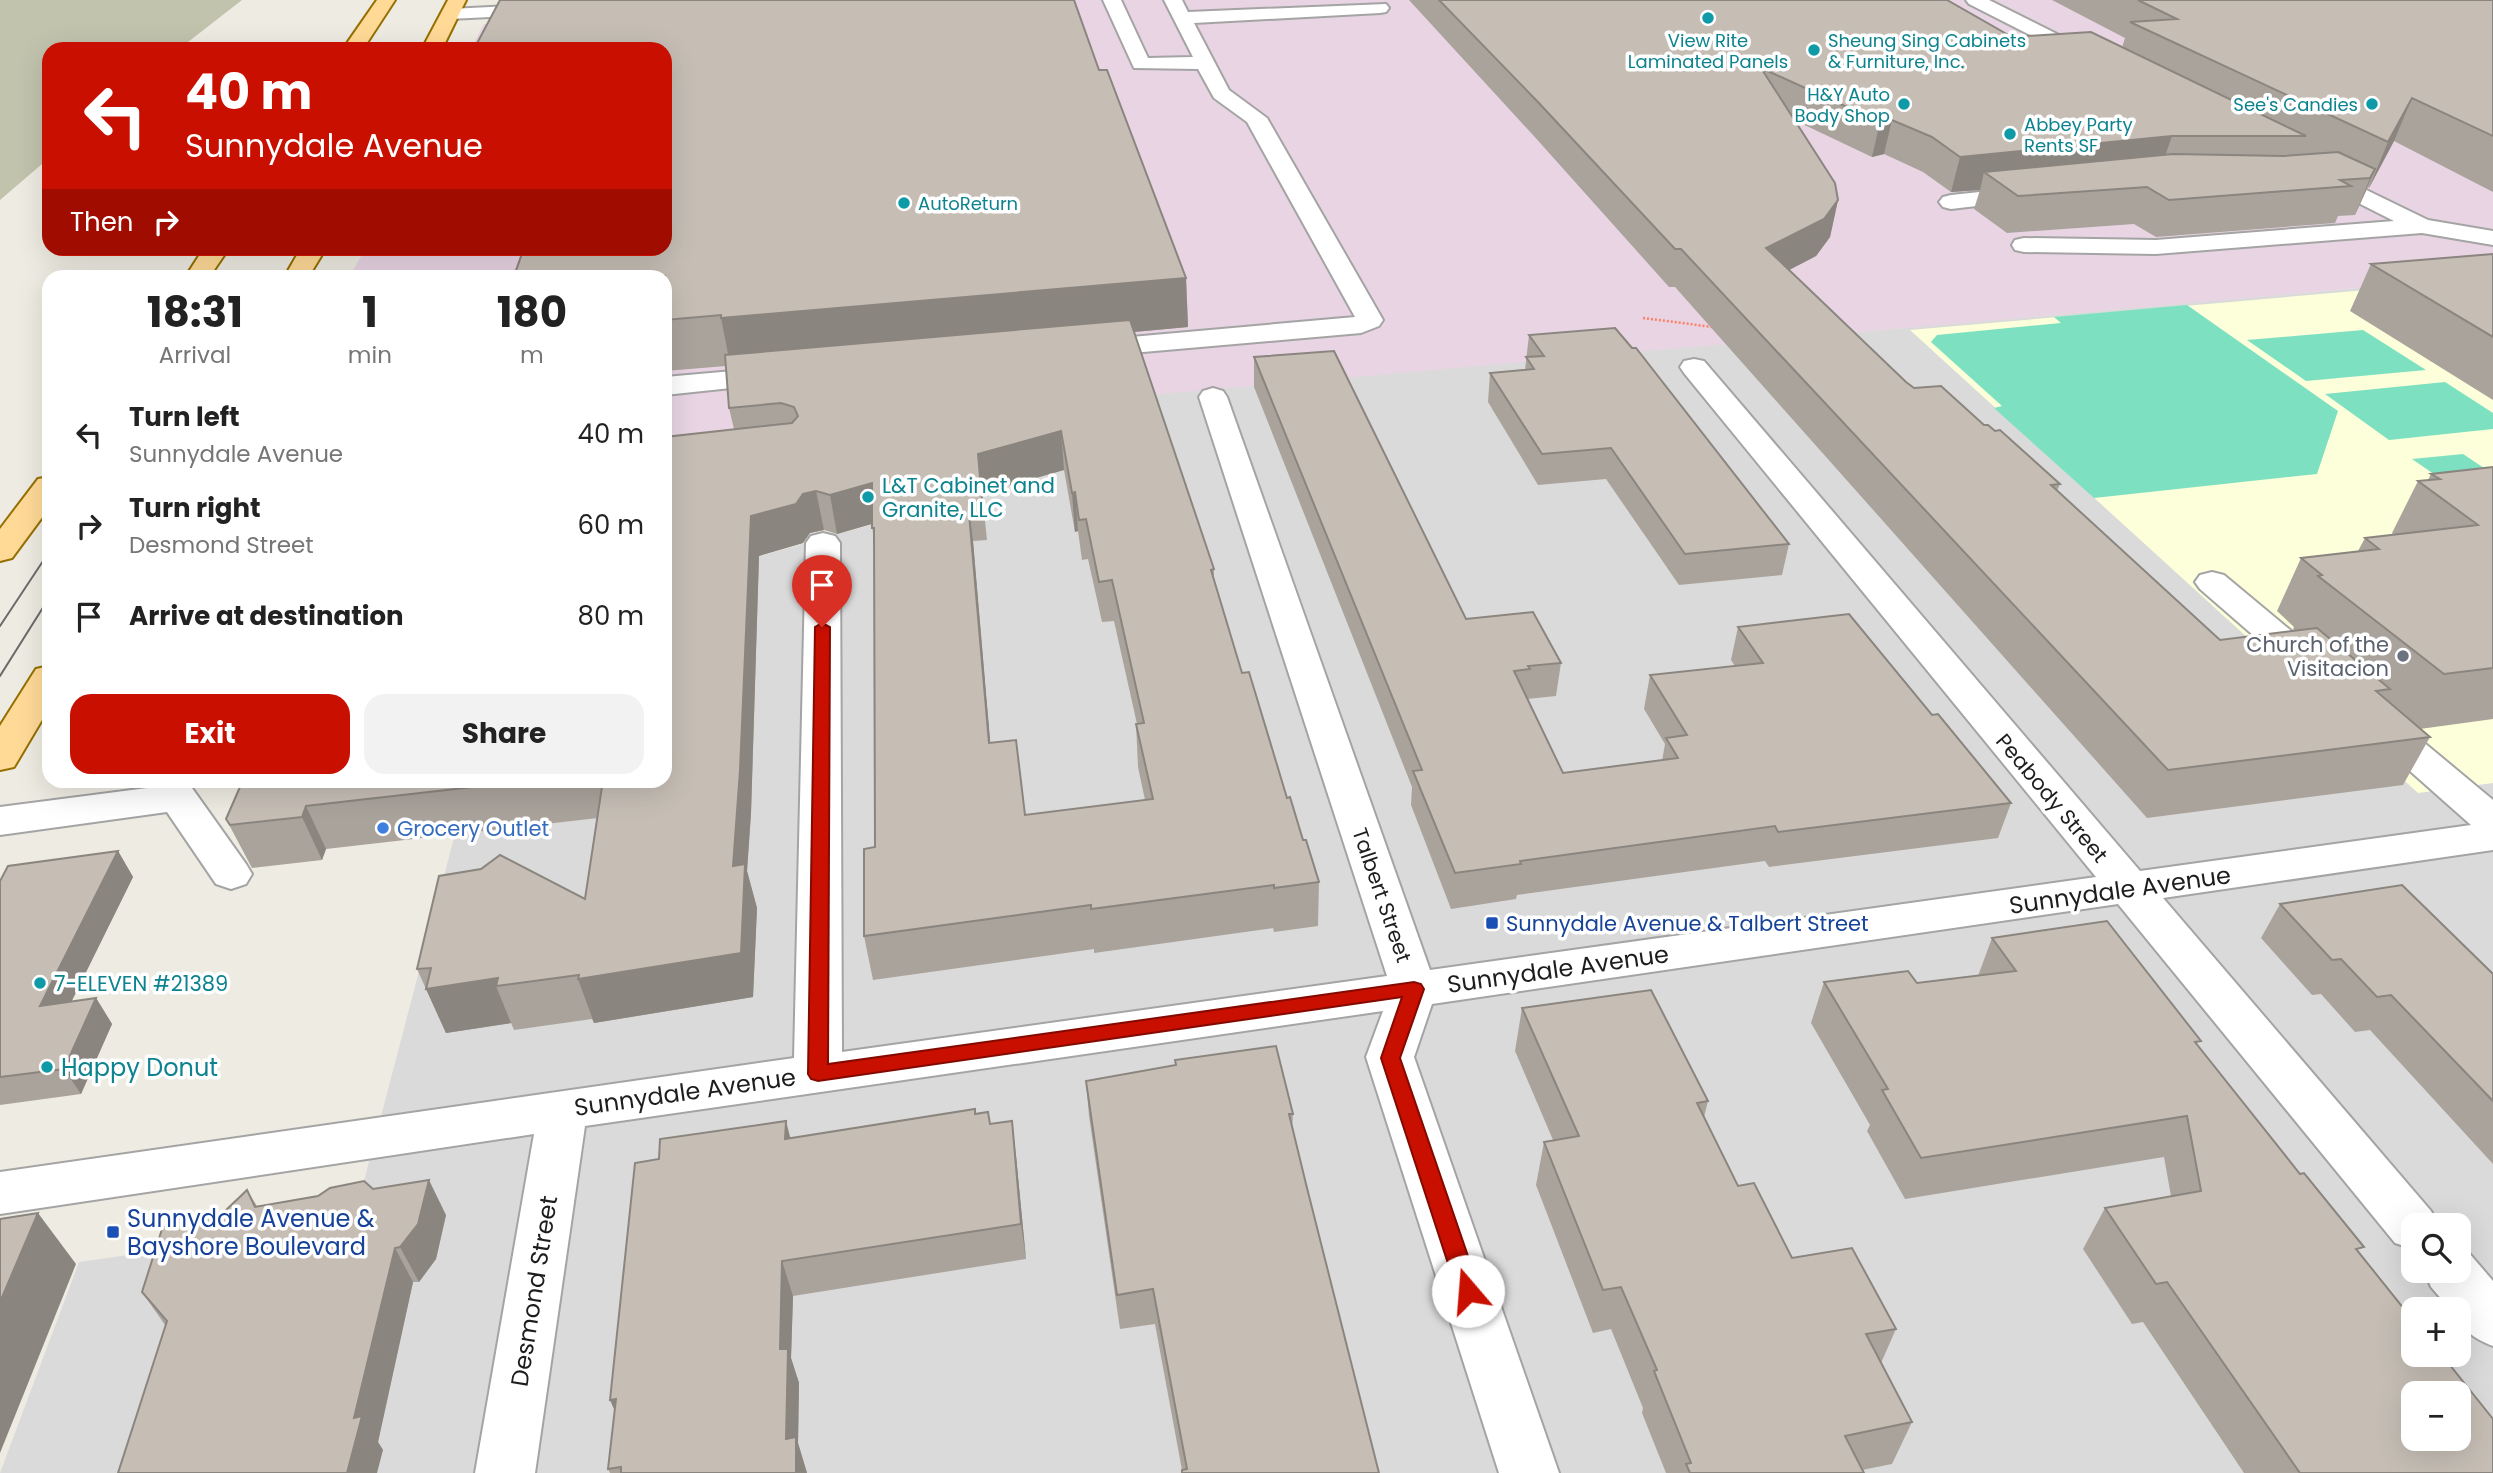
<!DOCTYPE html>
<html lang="en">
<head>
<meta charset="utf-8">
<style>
  :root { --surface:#fff; --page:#f2f2f2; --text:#222; --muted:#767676; --accent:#c90f00 }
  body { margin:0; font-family:Poppins,sans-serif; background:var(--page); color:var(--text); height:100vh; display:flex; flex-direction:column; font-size:26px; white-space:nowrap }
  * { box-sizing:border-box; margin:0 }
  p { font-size:23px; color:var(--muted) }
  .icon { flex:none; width:38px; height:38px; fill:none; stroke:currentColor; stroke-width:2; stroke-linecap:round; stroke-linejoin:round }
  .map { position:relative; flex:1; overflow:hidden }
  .panel { position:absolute; left:42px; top:270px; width:630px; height:518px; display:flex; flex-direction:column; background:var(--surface); border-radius:21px; box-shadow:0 7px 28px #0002 }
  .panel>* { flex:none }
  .hud { position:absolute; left:42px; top:42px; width:630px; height:214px; border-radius:21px; box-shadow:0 7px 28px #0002; background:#c90f00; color:#fff; overflow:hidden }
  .buttons { position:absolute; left:2401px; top:1213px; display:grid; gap:14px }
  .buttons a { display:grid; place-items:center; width:70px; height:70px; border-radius:14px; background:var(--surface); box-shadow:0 7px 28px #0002; font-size:35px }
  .pin { position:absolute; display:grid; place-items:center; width:60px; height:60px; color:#fff; margin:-72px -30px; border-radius:50% 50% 50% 0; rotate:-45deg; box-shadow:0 0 7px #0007 }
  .pin .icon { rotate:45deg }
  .me { position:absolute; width:77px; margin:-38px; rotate:342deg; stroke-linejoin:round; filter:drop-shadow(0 0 5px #0008) }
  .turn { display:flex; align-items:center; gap:24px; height:147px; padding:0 28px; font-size:32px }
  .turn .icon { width:91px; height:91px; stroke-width:2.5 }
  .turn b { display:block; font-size:49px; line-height:60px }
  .then { display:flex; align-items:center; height:66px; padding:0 28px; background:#0003; gap:14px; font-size:26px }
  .eta { display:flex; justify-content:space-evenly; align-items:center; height:119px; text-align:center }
  .eta b { font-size:42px; font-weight:700; line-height:49px }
  .cta { display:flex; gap:14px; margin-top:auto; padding:14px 28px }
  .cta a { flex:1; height:80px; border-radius:21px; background:var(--accent); color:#fff; font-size:28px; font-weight:700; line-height:80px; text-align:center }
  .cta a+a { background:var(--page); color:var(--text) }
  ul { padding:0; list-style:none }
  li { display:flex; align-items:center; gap:21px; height:91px; padding:0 28px }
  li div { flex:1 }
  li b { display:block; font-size:26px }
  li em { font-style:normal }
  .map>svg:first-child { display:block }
  .residential { fill:#dbdada; fill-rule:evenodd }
  .industrial { fill:#e8d4e3 }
  .education { fill:#fcffda }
  .construction { fill:#c1c3ad }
  .pitch { fill:#7de1c1 }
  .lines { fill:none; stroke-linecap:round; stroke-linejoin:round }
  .minor-casing { stroke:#a4a4a4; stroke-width:4 }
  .major-casing { stroke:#956f00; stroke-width:4 }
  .path { stroke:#fe7f64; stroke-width:2.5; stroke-dasharray:2 2; stroke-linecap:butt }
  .minor { fill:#fff; fill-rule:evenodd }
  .major { fill:#ffda97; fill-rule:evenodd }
  .tram { stroke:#6b6b6b; stroke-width:2 }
  .wall { fill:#aaa39c; fill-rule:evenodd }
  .shaded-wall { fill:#8b857f }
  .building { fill:#c6beb5; stroke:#8b857f; stroke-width:2; fill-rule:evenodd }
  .route { fill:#c90f00; stroke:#830a00; stroke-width:2 }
  .culture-dot { fill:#0f9aa8; stroke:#fff; stroke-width:2.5 }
  .worship-dot { fill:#6b7280; stroke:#fff; stroke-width:2.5 }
  .shop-dot { fill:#3f7fe0; stroke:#fff; stroke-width:2.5 }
  .transit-dot { fill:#1a4fb4; stroke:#fff; stroke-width:2.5 }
  .labels { text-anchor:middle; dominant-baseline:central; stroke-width:7; stroke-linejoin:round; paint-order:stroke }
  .far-culture-label { font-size:18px; fill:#0d838f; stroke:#fff; text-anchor:start }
  .culture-label { font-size:21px; fill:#0d838f; stroke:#fff; text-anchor:start }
  .worship-label { font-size:21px; fill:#5b616d; stroke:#fff; text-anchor:end }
  .street-label { font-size:21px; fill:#1d1d1d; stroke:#fff }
  .shop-label { font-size:21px; fill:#366cbe; stroke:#fff; text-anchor:start }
  .transit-label { font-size:21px; fill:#164399; stroke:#fff; text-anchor:start }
  .near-street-label { font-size:24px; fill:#1d1d1d; stroke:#fff }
  .near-culture-label { font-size:24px; fill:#0d838f; stroke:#fff; text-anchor:start }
  .near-transit-label { font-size:24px; fill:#164399; stroke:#fff; text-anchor:start }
</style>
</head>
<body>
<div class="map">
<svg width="2493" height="1473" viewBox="0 0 2493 1473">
  <rect width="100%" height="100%" fill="#eeebe2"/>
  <path class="residential" d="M2493,276V1473H0L79,1262L353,1223L455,834L665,780V583L1007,486L996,408ZM2413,1225H2459V1270H2413ZM2413,1309H2459V1354H2413ZM2413,1393H2459V1438H2413Z"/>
  <polygon class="industrial" points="632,0 2493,0 2493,276 665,438 665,276 350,276 365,249 665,248 665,49 471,49 484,24 627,16"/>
  <polygon class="education" points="2493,279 2493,783 2418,793 1910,330"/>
  <polygon class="construction" points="0,0 242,0 179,49 49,49 49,158 0,200"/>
  <g class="pitch">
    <polygon points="2187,305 2338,411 2317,474 2094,498 1994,408 2002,406 1931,342 1937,335 2061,323 2054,317"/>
    <polygon points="2363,330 2426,370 2306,381 2247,340"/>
    <polygon points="2445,382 2493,413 2493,429 2389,440 2325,394"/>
    <polygon points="2463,454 2493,474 2444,481 2412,459"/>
  </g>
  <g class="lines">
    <defs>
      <g id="minor">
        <polygon points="636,0 632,7 610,11 450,19 441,14 450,9"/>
        <polygon points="1103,0 1121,0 1148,58 1193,57 1164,0 1182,0 1188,12 1386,4 1389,8 1386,12 1380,13 1194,23 1229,90 1267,118 1383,320 1379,326 1361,333 1086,357 1076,355 1072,349 1076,343 1086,341 1355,317 1247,122 1214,98 1198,69 1134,68"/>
        <polygon points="1966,0 1989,0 2099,55 2102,59 2092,65 2085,63 1969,4"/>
        <polygon points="2317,166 2428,220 2493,231 2493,245 2422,233 2156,254 2024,252 2015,250 2012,245 2015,240 2024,238 2156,240 2394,221 2309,178 2306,173 2309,168"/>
        <polygon points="2028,187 2036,189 2040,194 2036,199 1951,209 1943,207 1939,202 1943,197 1951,195"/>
        <polygon points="1694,359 1704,361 2140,871 2471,825 2366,732 2360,724 2366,716 2379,712 2392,716 2493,800 2493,850 2163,898 2431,1211 2438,1225 2413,1225 2413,1249 2395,1243 2118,904 1432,1004 1414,1057 1559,1473 1499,1473 1366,1057 1383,1011 585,1126 535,1473 475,1473 534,1134 0,1214 0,1172 794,1058 806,543 811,536 823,533 835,536 840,543 842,1052 1387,976 1199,397 1203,391 1213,388 1223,391 1227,397 1430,970 2096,877 1684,373 1680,367 1684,361"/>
        <polygon points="778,367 788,370 792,376 788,382 665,395 665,377"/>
        <polygon points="2212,572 2224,575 2325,659 2330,667 2325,675 2312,678 2299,675 2200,589 2195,582 2200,575"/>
        <polygon points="178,784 192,788 246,864 252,874 246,884 231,889 216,884 167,812 0,835 0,807"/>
        <path d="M2459,1250L2469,1253L2493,1281V1346C2475,1339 2459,1330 2459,1309H2450L2431,1287L2424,1270H2459Z"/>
      </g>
      <g id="major">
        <polygon points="377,0 395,0 363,49 343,49"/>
        <polygon points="448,0 466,0 442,49 422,49"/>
        <polygon points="204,248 229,248 210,276 186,276"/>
        <polygon points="301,248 326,248 309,276 285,276"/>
        <polygon points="49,477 49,508 12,558 0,561 0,529 38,479"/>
        <polygon points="49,666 49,708 14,767 0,770 0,726 36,669"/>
      </g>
    </defs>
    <use href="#minor" class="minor-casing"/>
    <use href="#major" class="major-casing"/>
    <polyline class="path" points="1643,318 1713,327"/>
    <use href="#minor" class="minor"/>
    <use href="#major" class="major"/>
    <g class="tram">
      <polyline points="0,626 49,552"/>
      <polyline points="0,676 49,598"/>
    </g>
  </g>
  <g class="wall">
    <polygon points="1409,0 1947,0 2012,37 2122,48 2125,38 2052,0 2493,0 2493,192 2394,141 2369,188 2368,187 2355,215 2338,216 2335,223 2156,237 2134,224 2007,233 1974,209 1980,190 1951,192 1923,172 1884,154 1872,157 1794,120 1838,200 1830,237 1816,256 1789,270 1906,382 1914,388 1984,425 2060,484 2057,491 2220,640 2295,631 2293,629 2294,627 2277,611 2301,558 2358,551 2365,538 2394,535 2392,533 2418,481 2428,480 2431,474 2493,467 2493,719 2420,729 2430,737 2403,785 2147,818 1675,287 1669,287 1533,135"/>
    <path d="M1099,70L1186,278L1188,327L1134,332L1214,569V580L1242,673L1287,798L1319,882L1318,926L1274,932L1273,928L1094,953V949L873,980L864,936L875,847L874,545L872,524L837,534L824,530L810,533L803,543L759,556L751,813L747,871L757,908L753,997L594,1023L592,1019L514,1030L511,1023L446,1033L417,969L585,899L598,818L326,849L322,860L252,868L226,819L243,780H665L734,429L729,408L726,366L665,371V276ZM1064,470L1075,532L1078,531L1082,560L1088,559L1102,622L1114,621L1137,724H1136L1138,767L1145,800L1025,815L990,743L973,541L987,540L982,493Z"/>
    <polygon points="2493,254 2493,400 2350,311 2371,264"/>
    <polygon points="1529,335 1789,544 1782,575 1679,585 1606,479 1538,485 1488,402 1490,373 1525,370"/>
    <polygon points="1254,357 1466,619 1561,663 1556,696 1527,699 1563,773 1662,761 1665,744 1644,709 1650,675 1735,666 1731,660 1738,627 1932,715 2011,803 1998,838 1769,867 1765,861 1517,895 1516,899 1451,909 1411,805 1412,787 1254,387"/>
    <polygon points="118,851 133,877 71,1002 96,998 112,1024 81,1094 0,1105 0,881"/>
    <polygon points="2280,904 2493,974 2493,1164 2370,1030 2355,1032 2321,994 2312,995 2261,938"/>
    <polygon points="1992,938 2198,1047 2360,1253 2493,1473 2244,1473 2143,1322 2132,1324 2083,1249 2105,1208 2171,1196 2164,1157 1905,1199 1867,1131 1870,1125 1811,1023 1824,982 1917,983 1978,976"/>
    <polygon points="1522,1008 1708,1101 1704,1117 1738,1186 1792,1258 1896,1329 1881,1363 1912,1422 1892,1464 1862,1470 1864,1473 1666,1473 1642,1413 1643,1408 1611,1329 1593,1333 1536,1185 1544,1142 1553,1140 1515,1051"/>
    <polygon points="1175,1060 1293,1114 1292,1129 1379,1473 1182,1470 1155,1324 1120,1329 1089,1116 1086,1081 1175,1065"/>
    <polygon points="975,1109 976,1114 990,1124 1016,1156 1026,1259 793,1296 791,1358 799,1383 798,1443 807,1473 610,1473 608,1469 791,1138"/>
    <polygon points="373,1189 446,1215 436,1259 419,1282 413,1282 378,1442 383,1450 165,1325 142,1292 247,1190 257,1206"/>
  </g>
  <g class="shaded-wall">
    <polygon points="2412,98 2394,141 2369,188 2388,142"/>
    <polygon points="1892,120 1884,154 1872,157 1880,122"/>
    <polygon points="2172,136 2160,171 1984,172 1980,190 1951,192 1960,157"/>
    <polygon points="2375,169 2359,206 2355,215 2370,178"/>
    <polygon points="1838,200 1830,237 1816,256 1758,286 1766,248"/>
    <polygon points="1186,278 1188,327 731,369 721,318"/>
    <polygon points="1061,431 1064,470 982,493 987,540 978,454"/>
    <polygon points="872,483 878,522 837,534 830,495"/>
    <polygon points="816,491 824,530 810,533 803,543 759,556 751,813 747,871 757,908 753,997 594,1023 578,979 733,866 751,516 803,494"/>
    <polygon points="1075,492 1078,531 1075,532 1072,493"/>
    <polygon points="968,502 973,541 994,786 989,743"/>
    <polygon points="306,806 326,849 322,860 302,817"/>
    <polygon points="118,851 133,877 57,1031 40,1006"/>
    <polygon points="498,978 496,986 511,1023 446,1033 426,989"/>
    <polygon points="96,998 112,1024 81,1094 64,1069"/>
    <polygon points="786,1121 795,1156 785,1139"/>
    <polygon points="1012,1121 1016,1156 1026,1259 1021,1224"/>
    <polygon points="429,1180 446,1215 436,1259 419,1282 400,1247"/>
    <polygon points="38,1213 76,1264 0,1453 0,1302"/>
    <polygon points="395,1248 413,1282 378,1442 383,1450 377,1473 347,1473 354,1418"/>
    <polygon points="782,1261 793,1296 791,1358 799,1383 798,1443 807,1473 796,1473 786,1439 780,1349"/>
    <polygon points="616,1399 625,1434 610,1400"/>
  </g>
  <g class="building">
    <polygon points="500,0 1074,0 1099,70 1107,70 1186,278 721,318 721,315 665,320 665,276 514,276 524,248 665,248 665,49 474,49"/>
    <polygon points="1439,0 1947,0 2012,37 2091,32 2306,136 2172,136 1960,157 1932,137 1892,120 1880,122 1761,68 1835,183 1838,200 1824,219 1766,248 1906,382 1914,388 1941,386 1984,425 1988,425 1995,431 2000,430 2060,484 2051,485 2220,640 2317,628 2390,689 2376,691 2430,737 2168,770 1681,249 1675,249 1537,101"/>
    <polygon points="2138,0 2493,0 2493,136 2412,98 2388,142 2130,22 2177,19"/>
    <polygon points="2338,152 2375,169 2370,178 2340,180 2351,186 2169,200 2147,187 2018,196 1984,172 2173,154 2284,156"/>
    <polygon points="2493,254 2493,337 2371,264"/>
    <path d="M1130,320L1214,569L1211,570L1242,673L1249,672L1287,798L1290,797L1303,840H1306L1319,882L1274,888V885L1091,909V905L864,936V849L875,847L874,528H872V483L830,495L816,491L803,494L796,504L751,516L740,770L733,866L745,864L741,953L578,979L579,975L496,986L498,978L426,989L431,968L417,969L439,876L481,869L500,855L585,899L603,780H665V437L792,423L798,416L794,407L781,403L729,408L725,355ZM1061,431L1072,493L1075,492L1079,520L1086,519L1099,582L1112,580L1144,723L1136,724L1153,799L1025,815L1016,740L989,743L968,502L982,500L978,454Z"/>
    <polygon points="1615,328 1632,348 1636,348 1789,544 1685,554 1611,448 1542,454 1490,373 1534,369 1526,357 1544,356 1529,335"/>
    <polygon points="1334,351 1466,619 1533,612 1561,663 1528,666 1530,669 1514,671 1563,773 1678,758 1666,738 1687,735 1650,675 1763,663 1738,627 1849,614 1932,715 1938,714 2011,803 1778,832 1775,826 1520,861 1521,864 1455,873 1413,771 1422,770 1254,357"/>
    <polygon points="2493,467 2493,668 2444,674 2318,576 2322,575 2301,558 2379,549 2365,538 2478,525 2418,481 2440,479 2431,474"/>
    <polygon points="243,780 534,780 306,806 302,817 230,825 226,819"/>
    <polygon points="118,851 40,1006 96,998 64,1069 0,1077 0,881 8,866"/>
    <polygon points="2402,885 2493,974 2493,1101 2391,995 2377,997 2341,959 2332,960 2280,904"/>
    <path d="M2107,921L2201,1041L2195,1042L2300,1174L2304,1173L2364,1247L2356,1249L2413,1320V1354H2441L2493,1419V1473H2300L2167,1282L2156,1284L2105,1208L2201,1191L2187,1116L1921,1158L1882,1090L1888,1089L1824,982L1908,971L1917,983L2016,971L1992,938ZM2413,1393H2459V1438H2413Z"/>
    <polygon points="1651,990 1708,1101 1697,1103 1738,1186 1754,1183 1792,1258 1852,1248 1896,1329 1866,1334 1912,1422 1845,1436 1864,1473 1690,1473 1686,1464 1691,1463 1654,1371 1657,1370 1621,1287 1603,1290 1544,1142 1579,1136 1522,1008"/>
    <polygon points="1276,1046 1293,1114 1289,1114 1306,1184 1379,1473 1182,1473 1182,1470 1187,1469 1153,1289 1117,1295 1086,1081 1176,1065 1175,1060"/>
    <polygon points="975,1109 975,1114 988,1112 990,1124 1012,1121 1021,1224 782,1261 780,1349 788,1349 786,1439 796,1437 796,1473 621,1473 621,1467 608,1469 616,1399 610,1400 635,1163 659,1159 660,1139 786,1121 785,1139"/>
    <polygon points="429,1180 418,1224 400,1247 395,1248 354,1418 362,1416 347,1473 118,1473 167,1321 142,1292 162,1229 175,1219 224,1212 247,1190 255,1207 318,1196 330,1188 364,1181 373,1189"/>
    <polygon points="38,1213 0,1302 0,1219"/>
  </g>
  <polygon class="route" points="822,623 830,627 828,1064 1414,982 1421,984 1424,989 1400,1058 1480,1291 1476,1298 1468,1301 1461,1298 1457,1291 1381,1058 1402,997 818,1081 811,1079 808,1074 815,627"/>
  <g class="culture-dot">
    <circle cx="1708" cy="18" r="7"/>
    <circle cx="1814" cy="50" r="7"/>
    <circle cx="1904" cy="104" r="7"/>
    <circle cx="2372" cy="104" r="7"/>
    <circle cx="2010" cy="134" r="7"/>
    <circle cx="904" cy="203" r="7"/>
    <circle cx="868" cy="497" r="7"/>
    <circle cx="40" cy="983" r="7"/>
    <circle cx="47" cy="1067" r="7"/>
  </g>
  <circle class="worship-dot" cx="2403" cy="656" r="7"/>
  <circle class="shop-dot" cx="383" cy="828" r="7"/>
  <g class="transit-dot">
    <rect x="1485" y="916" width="14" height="14" rx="3.5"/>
    <rect x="106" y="1225" width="14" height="14" rx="3.5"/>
  </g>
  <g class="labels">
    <g class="far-culture-label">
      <text x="1708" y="40" text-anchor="middle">View Rite<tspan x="1708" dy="21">Laminated Panels</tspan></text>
      <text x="1828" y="40">Sheung Sing Cabinets<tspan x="1828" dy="21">&amp; Furniture, Inc.</tspan></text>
      <text x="1890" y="94" text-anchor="end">H&amp;Y Auto<tspan x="1890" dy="21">Body Shop</tspan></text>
      <text x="2358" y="104" text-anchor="end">See's Candies</text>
      <text x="2024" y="124">Abbey Party<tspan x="2024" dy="21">Rents SF</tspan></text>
      <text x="918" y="203">AutoReturn</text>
    </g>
    <g class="culture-label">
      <text x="882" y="485">L&amp;T Cabinet and<tspan x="882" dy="24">Granite, LLC</tspan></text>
      <text x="54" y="983">7-ELEVEN #21389</text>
    </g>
    <g class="worship-label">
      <text x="2389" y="644">Church of the<tspan x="2389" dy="24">Visitacion</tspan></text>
    </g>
    <g class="street-label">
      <text transform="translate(2052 798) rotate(50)">Peabody Street</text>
      <text transform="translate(1382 895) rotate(71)">Talbert Street</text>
    </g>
    <g class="shop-label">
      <text x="397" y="828">Grocery Outlet</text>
    </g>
    <g class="transit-label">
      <text x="1506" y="923">Sunnydale Avenue &amp; Talbert Street</text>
    </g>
    <g class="near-street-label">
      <text transform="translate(2120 890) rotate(-8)">Sunnydale Avenue</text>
      <text transform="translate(1558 969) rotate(-8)">Sunnydale Avenue</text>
      <text transform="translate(685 1092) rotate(-8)">Sunnydale Avenue</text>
      <text transform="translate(534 1291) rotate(-81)">Desmond Street</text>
    </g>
    <g class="near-culture-label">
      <text x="61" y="1067">Happy Donut</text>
    </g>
    <g class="near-transit-label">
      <text x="127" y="1218">Sunnydale Avenue &amp;<tspan x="127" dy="28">Bayshore Boulevard</tspan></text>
    </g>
  </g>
</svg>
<div class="buttons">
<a><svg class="icon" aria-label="search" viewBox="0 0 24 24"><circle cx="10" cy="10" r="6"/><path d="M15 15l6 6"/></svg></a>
<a>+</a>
<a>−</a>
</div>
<div class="pin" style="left:822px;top:627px;background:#d93025"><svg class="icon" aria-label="arrive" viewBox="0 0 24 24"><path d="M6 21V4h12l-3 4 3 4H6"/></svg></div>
<svg class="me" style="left:1468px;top:1291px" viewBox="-20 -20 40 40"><circle r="19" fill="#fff"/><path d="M0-13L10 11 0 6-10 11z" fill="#c90f00"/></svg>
<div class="hud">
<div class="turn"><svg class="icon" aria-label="left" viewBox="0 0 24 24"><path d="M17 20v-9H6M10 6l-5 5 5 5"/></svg><div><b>40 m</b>Sunnydale Avenue</div></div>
<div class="then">Then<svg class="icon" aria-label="right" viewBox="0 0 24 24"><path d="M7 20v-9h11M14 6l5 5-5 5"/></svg></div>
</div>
<section class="panel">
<div class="eta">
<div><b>18:31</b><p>Arrival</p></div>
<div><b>1</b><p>min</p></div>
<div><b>180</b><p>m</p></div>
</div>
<ul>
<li><svg class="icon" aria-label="left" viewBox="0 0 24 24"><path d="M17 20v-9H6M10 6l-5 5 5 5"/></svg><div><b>Turn left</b><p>Sunnydale Avenue</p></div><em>40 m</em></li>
<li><svg class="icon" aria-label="right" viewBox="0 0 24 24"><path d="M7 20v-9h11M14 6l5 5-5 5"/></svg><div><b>Turn right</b><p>Desmond Street</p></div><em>60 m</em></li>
<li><svg class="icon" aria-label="arrive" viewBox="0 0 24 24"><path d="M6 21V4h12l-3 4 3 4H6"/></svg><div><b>Arrive at destination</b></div><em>80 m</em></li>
</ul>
<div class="cta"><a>Exit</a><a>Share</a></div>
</section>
</div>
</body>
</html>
